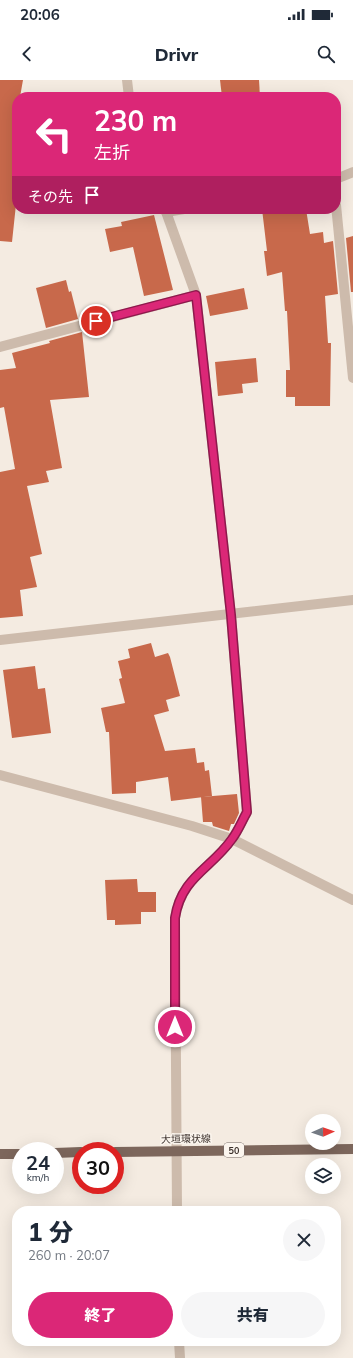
<!DOCTYPE html>
<html lang="ja">
<head>
<meta charset="utf-8">
<style>
  :root { --surface:#fff; --page:#f6f6f7; --text:#1f2937; --muted:#747a83; --accent:#db2777 }
  body { margin:0; font-family:Mulish,"Noto Sans JP",sans-serif; background:var(--page); color:var(--text); height:100vh; display:flex; flex-direction:column; font-size:15px; white-space:nowrap }
  * { box-sizing:border-box; margin:0 }
  p { font-size:13px; color:var(--muted) }
  .icon { flex:none; width:22px; height:22px; fill:none; stroke:currentColor; stroke-width:2; stroke-linecap:round; stroke-linejoin:round }
  .map { position:relative; flex:1; overflow:hidden }
  .panel { position:absolute; left:12px; top:1126px; width:329px; height:140px; display:flex; flex-direction:column; background:var(--surface); border-radius:16px; box-shadow:0 4px 16px #0002 }
  .panel>* { flex:none }
  .hud { position:absolute; left:12px; top:12px; width:329px; height:122px; border-radius:16px; box-shadow:0 4px 16px #0002; background:#db2777; color:#fff; overflow:hidden }
  .needle { width:26px; rotate:88deg }
  .buttons { position:absolute; left:305px; top:1034px; display:grid; gap:8px }
  .buttons a { display:grid; place-items:center; width:36px; height:36px; border-radius:50%; background:var(--surface); box-shadow:0 4px 16px #0002; font-size:20px }
  .speed { position:absolute; left:12px; top:1062px; display:flex; gap:8px; font-size:20px; font-weight:700; text-align:center }
  .speed>* { display:grid; place-content:center; width:52px; height:52px; border-radius:50%; background:var(--surface); box-shadow:0 4px 16px #0002; line-height:1 }
  .speed small { font-size:10px; font-weight:400 }
  .speed .limit { border:6px solid #d22; background:#fff; color:#111 }
  .pin { position:absolute; display:grid; place-items:center; width:34px; height:34px; color:#fff; margin:-17px; border:2px solid #fff; border-radius:50%; box-shadow:0 1px 4px #0007 }
  .me { position:absolute; width:44px; margin:-22px; rotate:0deg; stroke-linejoin:round; filter:drop-shadow(0 0 3px #0008) }
  .turn { display:flex; align-items:center; gap:14px; height:84px; padding:0 16px; font-size:18px }
  .turn .icon { width:52px; height:52px; stroke-width:2.5 }
  .turn b { display:block; font-size:28px; line-height:34px }
  .then { display:flex; align-items:center; height:38px; padding:0 16px; background:#0003; gap:8px; font-size:15px }
  .round { display:grid; place-items:center; flex:none; width:42px; height:42px; border-radius:21px; background:var(--page) }
  .head { display:flex; align-items:center; justify-content:space-between; height:68px; padding:0 16px }
  h1 { font-size:24px; font-weight:800; line-height:30px }
  .button { display:flex; gap:8px; margin-top:auto; padding:8px 16px }
  .button a { flex:1; height:46px; border-radius:24px; background:var(--accent); color:#fff; font-size:16px; font-weight:800; line-height:46px; text-align:center }
  .button a+a { background:var(--page); color:var(--text) }
  .status { display:flex; justify-content:space-between; align-items:center; height:28px; padding:0 20px; background:var(--surface); direction:ltr }
  .status svg { height:11px; fill:currentColor }
  header { display:flex; justify-content:space-between; align-items:center; height:52px; padding:0 16px; background:var(--surface); font-size:18px; font-weight:800 }
  .map>svg:first-child { display:block }
  .building { fill:#c8694b }
  .lines { fill:none; stroke-linecap:round; stroke-linejoin:round }
  .minor { stroke:#cdbbac; stroke-width:10 }
  .major { stroke:#7d675c; stroke-width:10 }
  .route-casing { stroke:#8e194d; stroke-width:10 }
  .route { stroke:#db2777; stroke-width:7 }
  .labels { text-anchor:middle; dominant-baseline:central; stroke-width:3; stroke-linejoin:round; paint-order:stroke }
  .shield { fill:#fbf5ee; stroke:#756b66; stroke-width:1 }
  .shield-label { font-size:9px; font-weight:bold; fill:#3b302b }
  .street-label { font-size:10px; fill:#3b302b; stroke:#fbf5ee }
</style>
</head>
<body>
<div class="status"><b>20:06</b><svg viewBox="0 0 49 12"><path d="M0 12V9h3v3zM5 12V6h3v6zM10 12V3h3v9zM15 12V0h3v12zM26 1h20v11H26zM47 4h2v5h-2z"/></svg></div>
<header><svg class="icon" aria-label="back" viewBox="0 0 24 24"><path d="M15 5l-7 7 7 7"/></svg>Drivr<svg class="icon" aria-label="search" viewBox="0 0 24 24"><circle cx="10" cy="10" r="6"/><path d="M15 15l6 6"/></svg></header>
<div class="map">
<svg width="353" height="1278" viewBox="0 0 353 1278">
  <rect width="100%" height="100%" fill="#f4ebe1"/>
  <g class="building">
    <polygon points="0,0 23,0 20,17 17,17 17,115 12,162 0,161"/>
    <polygon points="220,0 259,0 260,17 222,17"/>
    <polygon points="262,129 306,129 310,154 323,152 324,163 333,161 338,214 325,216 328,263 331,263 330,326 295,326 295,317 286,317 286,290 290,290 287,231 285,231 282,192 267,196 264,171 267,171"/>
    <polygon points="154,135 173,210 144,216 133,167 110,172 105,149 122,146 121,142"/>
    <polygon points="353,156 353,212 351,212 346,158"/>
    <polygon points="66,200 69,212 71,211 78,239 46,248 36,208"/>
    <polygon points="244,208 248,229 210,236 206,216"/>
    <polygon points="82,252 89,317 50,320 62,388 46,391 49,402 27,406 42,474 30,477 37,507 20,510 23,536 0,538 0,392 15,389 4,327 0,328 0,290 16,288 12,273 50,263 49,261"/>
    <polygon points="256,278 258,302 242,304 243,313 218,316 215,282"/>
    <polygon points="151,563 155,577 168,573 170,577 180,616 166,620 169,631 154,635 165,671 195,668 197,683 204,682 205,691 209,690 212,716 171,721 168,697 136,702 136,713 112,714 109,652 106,652 101,628 125,623 119,599 122,598 118,581 130,578 128,569"/>
    <polygon points="35,586 38,609 45,608 51,653 12,658 3,590"/>
    <polygon points="237,714 239,733 234,744 231,744 229,751 213,746 212,742 203,742 201,717"/>
    <polygon points="137,799 138,812 156,812 156,832 141,832 141,844 115,845 115,840 107,840 105,800"/>
  </g>
  <g class="lines">
    <g class="minor">
      <polyline points="127,0 129,17"/>
      <polyline points="336,99 353,92"/>
      <polyline points="336,125 353,298"/>
      <path d="M165,129L196,215L231,535L247,732C242,741 238,751 232,759C211,789 181,797 175,838L177,1131"/>
      <polyline points="166,132 184,129"/>
      <polyline points="0,267 196,215"/>
      <polyline points="0,560 353,520"/>
      <polyline points="0,695 192,746 232,759 353,820"/>
      <polyline points="179,1261 180,1278"/>
    </g>
    <g class="major">
      <polyline points="115,1072 353,1069"/>
      <polyline points="55,1073 81,1072"/>
      <polyline points="0,1074 21,1074"/>
    </g>
  </g>
  <g class="lines">
    <defs>
      <path id="route" d="M96,241L196,215L231,535L247,732C242,741 238,751 232,759C211,789 181,797 175,838V947"/>
    </defs>
    <use href="#route" class="route-casing"/>
    <use href="#route" class="route"/>
  </g>
  <g class="labels">
    <rect class="shield" x="224" y="1063" width="20" height="14" rx="3"/>
    <g class="shield-label">
      <text x="234" y="1070">50</text>
    </g>
    <g class="street-label">
      <text transform="translate(186 1059) rotate(-1)">大垣環状線</text>
    </g>
  </g>
</svg>
<div class="buttons">
<a><svg class="needle" viewBox="-14 -14 28 28"><path d="M0-13l5 13h-10z" fill="#e53935"/><path d="M0 13l5-13h-10z" fill="#747a83"/></svg></a>
<a><svg class="icon" aria-label="layers" viewBox="0 0 24 24"><path d="M12 4l9 5-9 5-9-5zM3 14l9 5 9-5"/></svg></a>
</div>
<div class="speed"><div>24<small>km/h</small></div><div class="limit">30</div></div>
<div class="pin" style="left:96px;top:241px;background:#d93025"><svg class="icon" aria-label="arrive" viewBox="0 0 24 24"><path d="M6 21V4h12l-3 4 3 4H6"/></svg></div>
<svg class="me" style="left:175px;top:947px" viewBox="-20 -20 40 40"><circle r="17" fill="#db2777" stroke="#fff" stroke-width="3"/><path d="M0-11L8 9 0 5-8 9z" fill="#fff"/></svg>
<div class="hud">
<div class="turn"><svg class="icon" aria-label="left" viewBox="0 0 24 24"><path d="M17 20v-9H6M10 6l-5 5 5 5"/></svg><div><b>230 m</b>左折</div></div>
<div class="then">その先<svg class="icon" aria-label="arrive" viewBox="0 0 24 24"><path d="M6 21V4h12l-3 4 3 4H6"/></svg></div>
</div>
<section class="panel">
<div class="head"><div><h1>1 分</h1><p>260 m · 20:07</p></div><a class="round"><svg class="icon" aria-label="close" viewBox="0 0 24 24"><path d="M6 6l12 12M18 6L6 18"/></svg></a></div>
<div class="button"><a>終了</a><a>共有</a></div>
</section>
</div>
</body>
</html>
